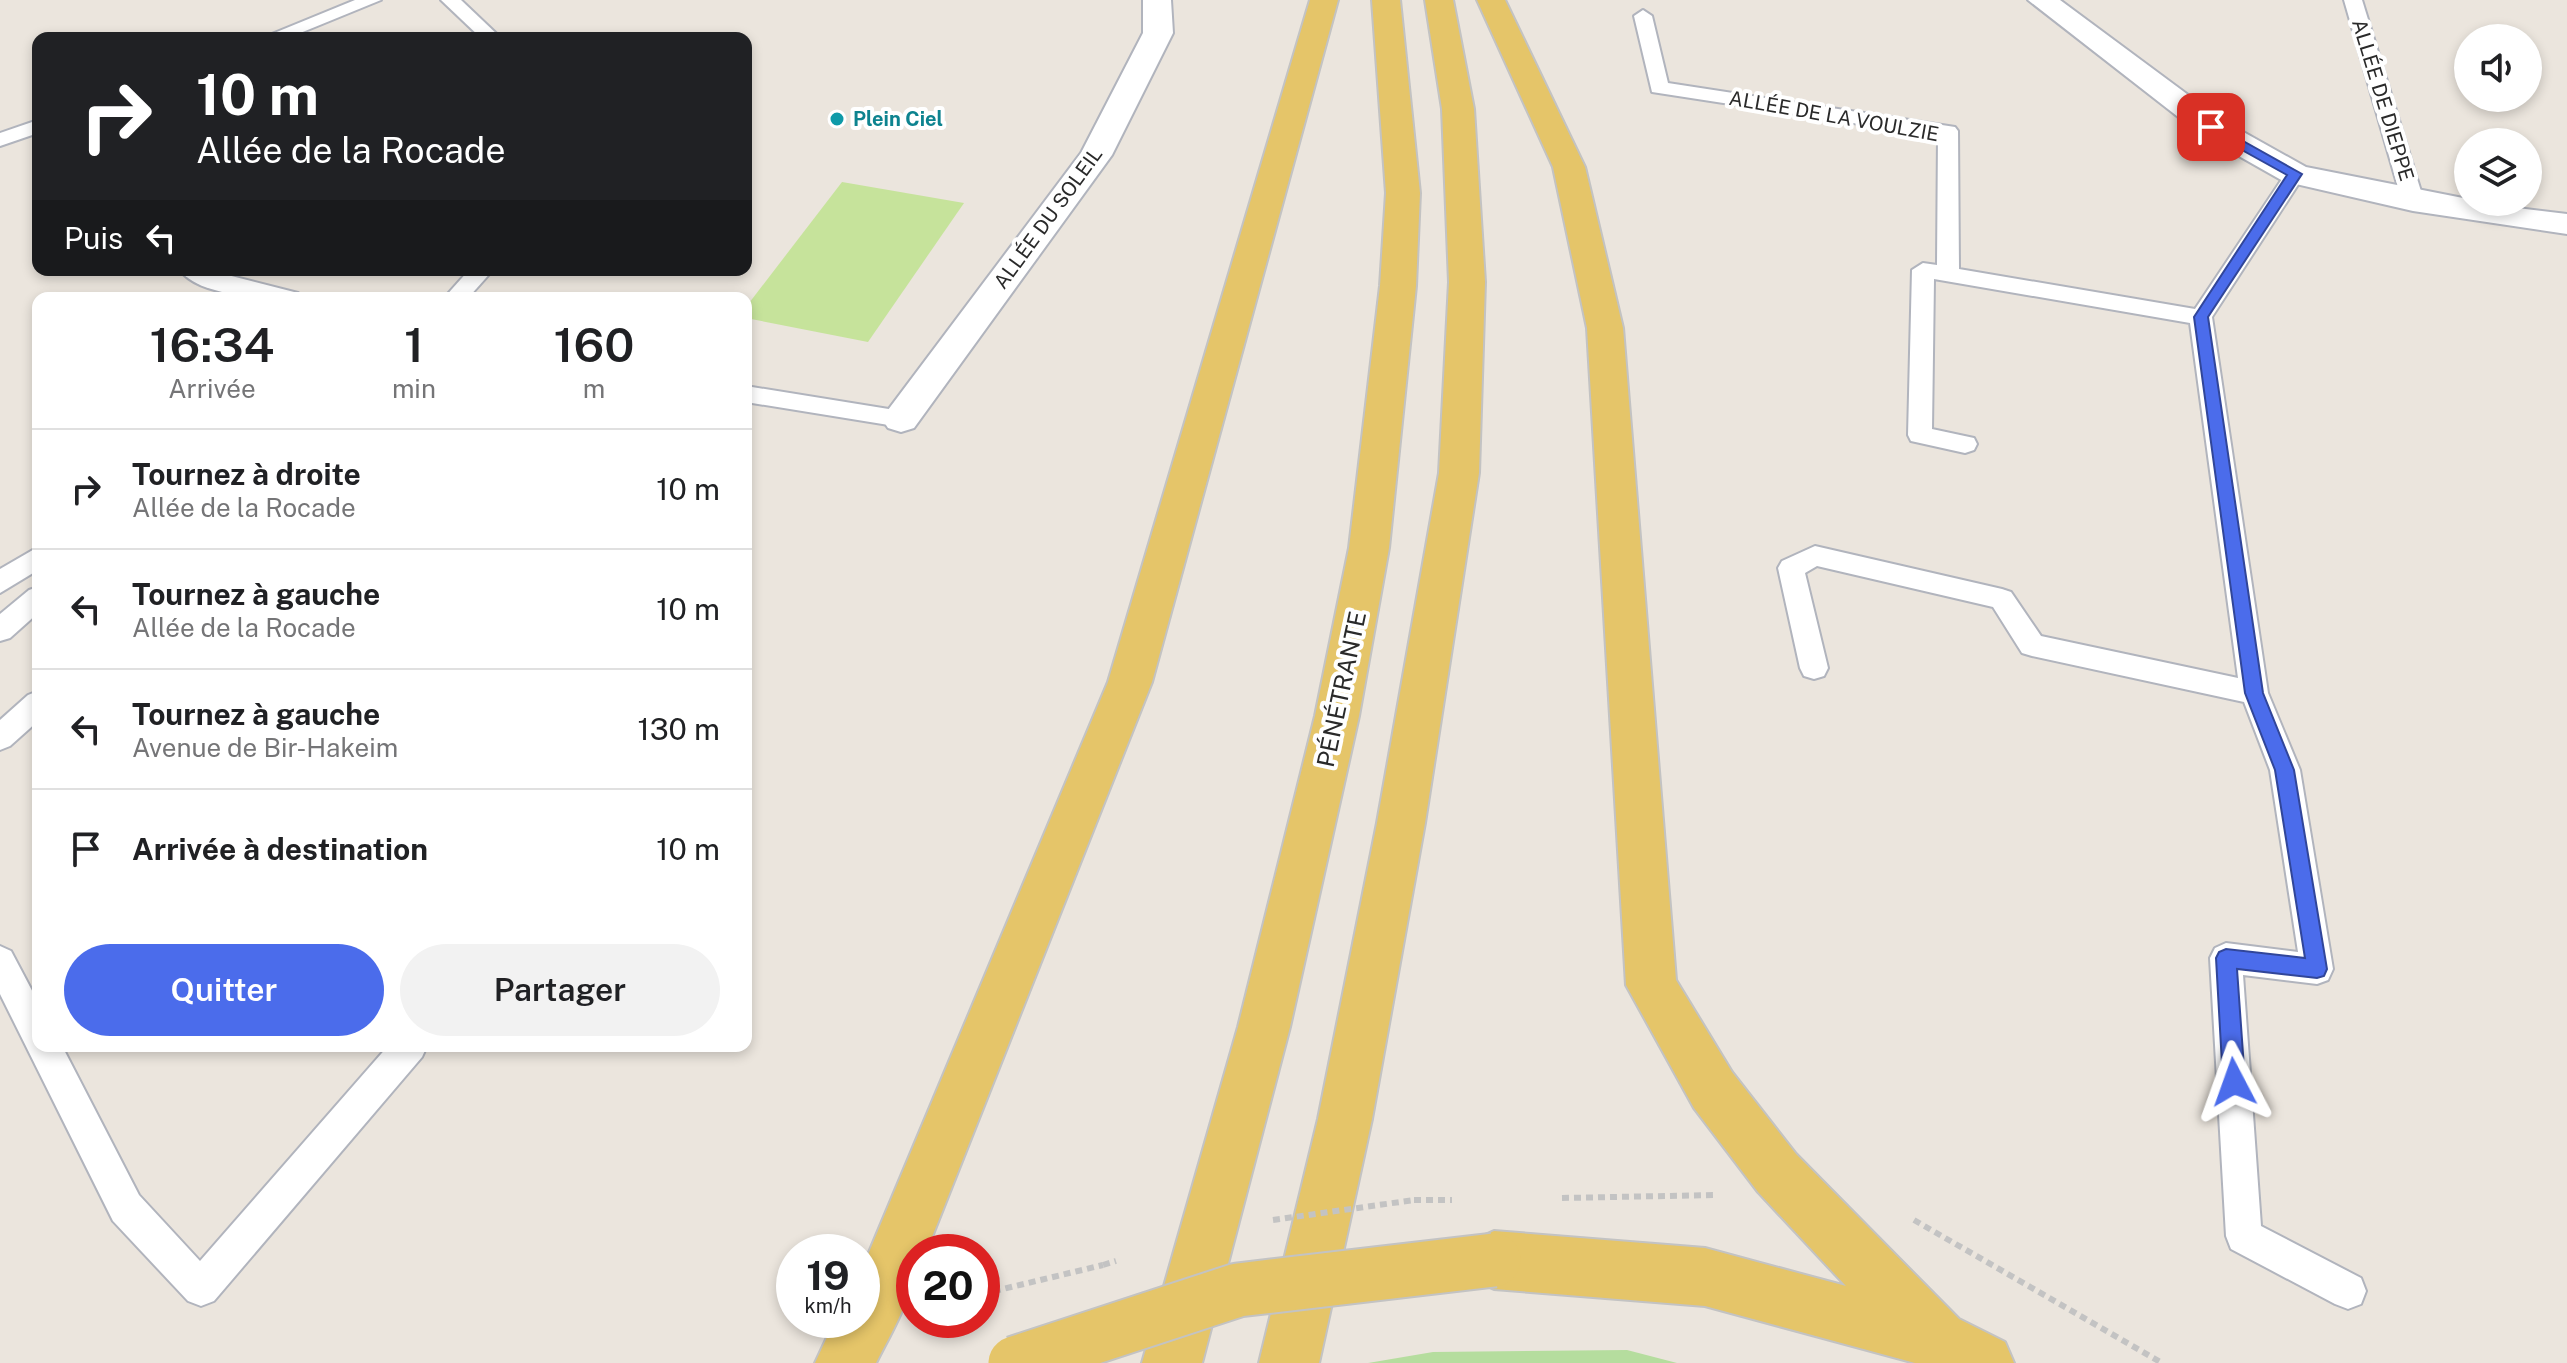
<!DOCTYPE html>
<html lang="fr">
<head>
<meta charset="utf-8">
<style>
  :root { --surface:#fff; --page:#f2f2f2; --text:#202124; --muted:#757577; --line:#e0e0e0; --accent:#4b6ceb }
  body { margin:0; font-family:"Public Sans",sans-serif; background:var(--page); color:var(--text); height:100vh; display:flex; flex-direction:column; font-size:30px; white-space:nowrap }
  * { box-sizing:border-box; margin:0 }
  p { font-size:26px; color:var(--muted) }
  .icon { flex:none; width:44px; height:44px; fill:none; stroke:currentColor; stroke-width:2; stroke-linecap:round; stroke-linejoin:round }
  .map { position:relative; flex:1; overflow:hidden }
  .panel { position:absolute; left:32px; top:292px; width:720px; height:760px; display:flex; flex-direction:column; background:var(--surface); border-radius:16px; box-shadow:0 4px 12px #0003 }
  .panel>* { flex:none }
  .guide { position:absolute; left:32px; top:32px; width:720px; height:244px; border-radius:16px; box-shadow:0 4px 12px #0003; background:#202124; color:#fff; overflow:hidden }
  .controls { position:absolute; left:2454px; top:24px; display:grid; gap:16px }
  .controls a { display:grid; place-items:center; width:88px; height:88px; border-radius:50%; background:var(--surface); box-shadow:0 4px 12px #0003; font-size:40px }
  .speed { position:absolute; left:776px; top:1234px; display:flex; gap:16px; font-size:40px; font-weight:700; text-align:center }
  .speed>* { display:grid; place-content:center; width:104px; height:104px; border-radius:50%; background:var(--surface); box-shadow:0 4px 12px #0003; line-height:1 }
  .speed small { font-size:20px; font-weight:400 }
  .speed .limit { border:12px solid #d22; background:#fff; color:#111 }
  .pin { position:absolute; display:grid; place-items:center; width:68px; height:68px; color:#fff; margin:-34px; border-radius:16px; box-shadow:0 4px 12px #0006 }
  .me { position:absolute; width:88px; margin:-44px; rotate:356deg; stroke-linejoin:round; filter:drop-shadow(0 0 6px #0008) }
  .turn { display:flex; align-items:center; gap:28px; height:168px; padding:0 32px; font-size:36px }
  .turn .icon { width:104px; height:104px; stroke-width:2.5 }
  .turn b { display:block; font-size:56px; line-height:68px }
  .then { display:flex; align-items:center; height:76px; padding:0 32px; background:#0003; gap:16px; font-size:30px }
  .eta { display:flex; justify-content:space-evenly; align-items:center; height:136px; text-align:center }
  .eta b { font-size:48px; font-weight:600; line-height:56px }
  .button { display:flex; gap:16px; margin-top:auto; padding:16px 32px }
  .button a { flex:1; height:92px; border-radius:48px; background:var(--accent); color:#fff; font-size:32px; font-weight:600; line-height:92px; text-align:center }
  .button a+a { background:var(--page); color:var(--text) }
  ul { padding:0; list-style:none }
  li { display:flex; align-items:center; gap:24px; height:120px; padding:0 32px; border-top:2px solid var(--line) }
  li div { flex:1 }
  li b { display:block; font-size:30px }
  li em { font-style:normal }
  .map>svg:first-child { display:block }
  .green { fill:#b5dd9e }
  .pitch { fill:#c6e39b }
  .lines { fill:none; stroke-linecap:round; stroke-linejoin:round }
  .service-casing { stroke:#b1b4bd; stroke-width:4 }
  .minor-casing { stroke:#b1b4bd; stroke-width:4 }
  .primary-casing { stroke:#c3c3c3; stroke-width:4 }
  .path { stroke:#c3c3c3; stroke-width:6; stroke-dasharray:7 5; stroke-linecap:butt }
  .service { fill:#fff; fill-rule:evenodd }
  .minor { fill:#fff; fill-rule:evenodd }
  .primary { fill:#e5c569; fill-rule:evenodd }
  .primary-bridge-casing { stroke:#c3c3c3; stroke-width:57; stroke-linecap:butt }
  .path-bridge { stroke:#c3c3c3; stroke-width:6; stroke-dasharray:7 5; stroke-linecap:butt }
  .primary-bridge { stroke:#e5c569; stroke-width:53 }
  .route { fill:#4b6ceb; stroke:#314699; stroke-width:2 }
  .culture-dot { fill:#0f9aa8; stroke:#fff; stroke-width:3 }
  .labels { text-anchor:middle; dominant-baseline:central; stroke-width:8; stroke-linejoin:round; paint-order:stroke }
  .far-street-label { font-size:20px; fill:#2a2a2a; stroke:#fff }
  .far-culture-label { font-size:20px; font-weight:bold; fill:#0d838f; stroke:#fff; text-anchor:start }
  .street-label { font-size:24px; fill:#2a2a2a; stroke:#fff }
</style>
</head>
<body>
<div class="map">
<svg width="2567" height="1363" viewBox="0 0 2567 1363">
  <rect width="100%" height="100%" fill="#ebe5dd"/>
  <polygon class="green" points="1627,1350 1677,1363 1368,1363 1433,1352"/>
  <polygon class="pitch" points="842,182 964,203 868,342 746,318 746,307"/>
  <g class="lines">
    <defs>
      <g id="service">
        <polygon points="355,0 381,0 288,38 262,38"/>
        <polygon points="441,0 461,0 501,38 481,38"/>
        <polygon points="2344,0 2362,0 2424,201 2420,206 2413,207 2402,201"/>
        <polygon points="1643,10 1652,16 1668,83 1955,127 1958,131 1959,269 2195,309 2288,170 2302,170 2305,174 2212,317 2268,693 2300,770 2333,969 2328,980 2317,984 2243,975 2261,1226 2361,1278 2366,1291 2361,1304 2348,1309 2335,1304 2231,1249 2226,1236 2210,958 2215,948 2226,943 2298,952 2270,770 2244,702 2032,656 2022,653 1993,607 1817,566 1805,573 1828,668 1824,676 1814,679 1804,676 1800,668 1778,568 1782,561 1815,546 2002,589 2011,592 2041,636 2238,678 2190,323 1934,279 1932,429 1974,438 1977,444 1974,450 1965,453 1911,441 1908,435 1912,270 1923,263 1937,265 1938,136 1652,92 1634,16"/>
        <polygon points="38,120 38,133 0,146 0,133"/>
        <path d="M180,270H208L298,293L301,298C270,298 200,298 180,270Z"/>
        <polygon points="469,270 493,270 468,298 444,298"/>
        <polygon points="746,386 901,411 910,413 913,419 910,425 901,427 746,402"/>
        <polygon points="38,547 38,570 0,593 0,569"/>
        <polygon points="38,587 38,613 10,638 0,641 0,614 29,590"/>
        <polygon points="38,691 38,721 10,746 0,750 0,720 28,695"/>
        <polygon points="0,946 11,951 38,1002 38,1046 62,1046 139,1195 200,1261 388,1046 427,1046 422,1057 214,1301 201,1306 188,1301 113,1221 0,994"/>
      </g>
      <g id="minor">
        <polygon points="1143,0 1171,0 1173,33 1112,155 914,428 901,432 888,428 882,419 888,410 1081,153 1143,33"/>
        <polygon points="2028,0 2060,0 2222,120 2306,167 2468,199 2468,202 2567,214 2567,234 2413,211 2283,181 2200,134"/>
      </g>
      <g id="primary">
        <path d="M1310,0H1338L1152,682L926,1252H914C914,1298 896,1323 876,1363H815L835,1320H862V1269L1108,682Z"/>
        <polygon points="1372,0 1400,0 1420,193 1416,286 1389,548 1359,716 1290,1027 1202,1363 1142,1363 1238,1027 1315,716 1349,548 1380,286 1386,193"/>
        <polygon points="1425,0 1453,0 1474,109 1485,282 1479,473 1425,823 1372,1119 1319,1363 1259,1363 1318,1119 1377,823 1439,473 1449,282 1442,109"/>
        <polygon points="1477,0 1505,0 1585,167 1623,328 1676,980 1732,1072 1796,1154 1959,1319 2005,1342 2014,1363 1915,1363 1705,1306 1494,1289 1474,1280 1465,1260 1474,1240 1494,1231 1705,1248 1846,1286 1758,1192 1694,1108 1626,985 1587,328 1553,167"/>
      </g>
    </defs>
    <use href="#service" class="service-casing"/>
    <use href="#minor" class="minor-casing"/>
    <use href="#primary" class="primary-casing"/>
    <g class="path">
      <polyline points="1562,1198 1716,1195"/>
      <polyline points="1414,1200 1452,1200"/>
      <polyline points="1914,1220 2162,1363"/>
      <polyline points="982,1294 1103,1265"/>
    </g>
    <use href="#service" class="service"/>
    <use href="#minor" class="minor"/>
    <use href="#primary" class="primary"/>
    <defs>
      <polyline id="primary-bridge" points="1015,1363 1238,1290 1494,1260"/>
    </defs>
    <use href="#primary-bridge" class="primary-bridge-casing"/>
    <g class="path-bridge">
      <polyline points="1273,1220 1414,1200"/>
      <polyline points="1103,1265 1116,1261"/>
    </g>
    <use href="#primary-bridge" class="primary-bridge"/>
  </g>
  <polygon class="route" points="2211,123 2302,174 2208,317 2263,693 2294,770 2327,969 2324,976 2317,978 2237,969 2245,1082 2242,1089 2234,1092 2226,1089 2223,1082 2216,958 2219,952 2226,949 2305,958 2275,770 2245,693 2194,317 2287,175 2206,130 2204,127"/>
  <circle class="culture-dot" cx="837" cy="119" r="8"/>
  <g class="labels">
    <g class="far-street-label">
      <text transform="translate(2383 100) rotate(73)">ALLÉE DE DIEPPE</text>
      <text transform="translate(1834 116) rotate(10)">ALLÉE DE LA VOULZIE</text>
      <text transform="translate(1048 218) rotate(-54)">ALLÉE DU SOLEIL</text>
    </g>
    <g class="far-culture-label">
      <text x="853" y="119">Plein Ciel</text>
    </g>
    <g class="street-label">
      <text transform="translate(1341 689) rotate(-78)">PÉNÉTRANTE</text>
    </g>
  </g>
</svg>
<div class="controls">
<a><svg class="icon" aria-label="sound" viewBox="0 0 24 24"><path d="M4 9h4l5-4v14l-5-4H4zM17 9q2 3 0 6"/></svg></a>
<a><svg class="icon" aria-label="layers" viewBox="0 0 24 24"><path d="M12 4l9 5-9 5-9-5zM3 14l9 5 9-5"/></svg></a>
</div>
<div class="speed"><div>19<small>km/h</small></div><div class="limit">20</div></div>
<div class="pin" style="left:2211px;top:127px;background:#d93025"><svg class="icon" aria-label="arrive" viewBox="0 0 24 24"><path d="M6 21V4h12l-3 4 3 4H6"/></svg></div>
<svg class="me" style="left:2234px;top:1082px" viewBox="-20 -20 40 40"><path d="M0-17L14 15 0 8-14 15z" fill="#4b6ceb" stroke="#fff" stroke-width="4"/></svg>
<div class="guide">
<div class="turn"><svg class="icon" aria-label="right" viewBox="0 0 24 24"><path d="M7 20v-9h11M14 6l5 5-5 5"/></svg><div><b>10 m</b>Allée de la Rocade</div></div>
<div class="then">Puis<svg class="icon" aria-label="left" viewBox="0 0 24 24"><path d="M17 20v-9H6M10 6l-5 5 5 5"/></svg></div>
</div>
<section class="panel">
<div class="eta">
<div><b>16:34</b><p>Arrivée</p></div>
<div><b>1</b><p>min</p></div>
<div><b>160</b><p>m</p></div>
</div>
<ul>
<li><svg class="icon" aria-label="right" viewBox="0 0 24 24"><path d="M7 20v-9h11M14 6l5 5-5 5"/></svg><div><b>Tournez à droite</b><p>Allée de la Rocade</p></div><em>10 m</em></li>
<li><svg class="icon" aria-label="left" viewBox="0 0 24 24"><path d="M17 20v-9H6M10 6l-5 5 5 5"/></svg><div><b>Tournez à gauche</b><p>Allée de la Rocade</p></div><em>10 m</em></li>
<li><svg class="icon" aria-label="left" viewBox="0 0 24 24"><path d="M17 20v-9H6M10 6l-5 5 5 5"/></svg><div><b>Tournez à gauche</b><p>Avenue de Bir-Hakeim</p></div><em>130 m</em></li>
<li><svg class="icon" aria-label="arrive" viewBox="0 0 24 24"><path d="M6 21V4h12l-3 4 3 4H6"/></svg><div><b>Arrivée à destination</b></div><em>10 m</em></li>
</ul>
<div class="button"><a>Quitter</a><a>Partager</a></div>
</section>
</div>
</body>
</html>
